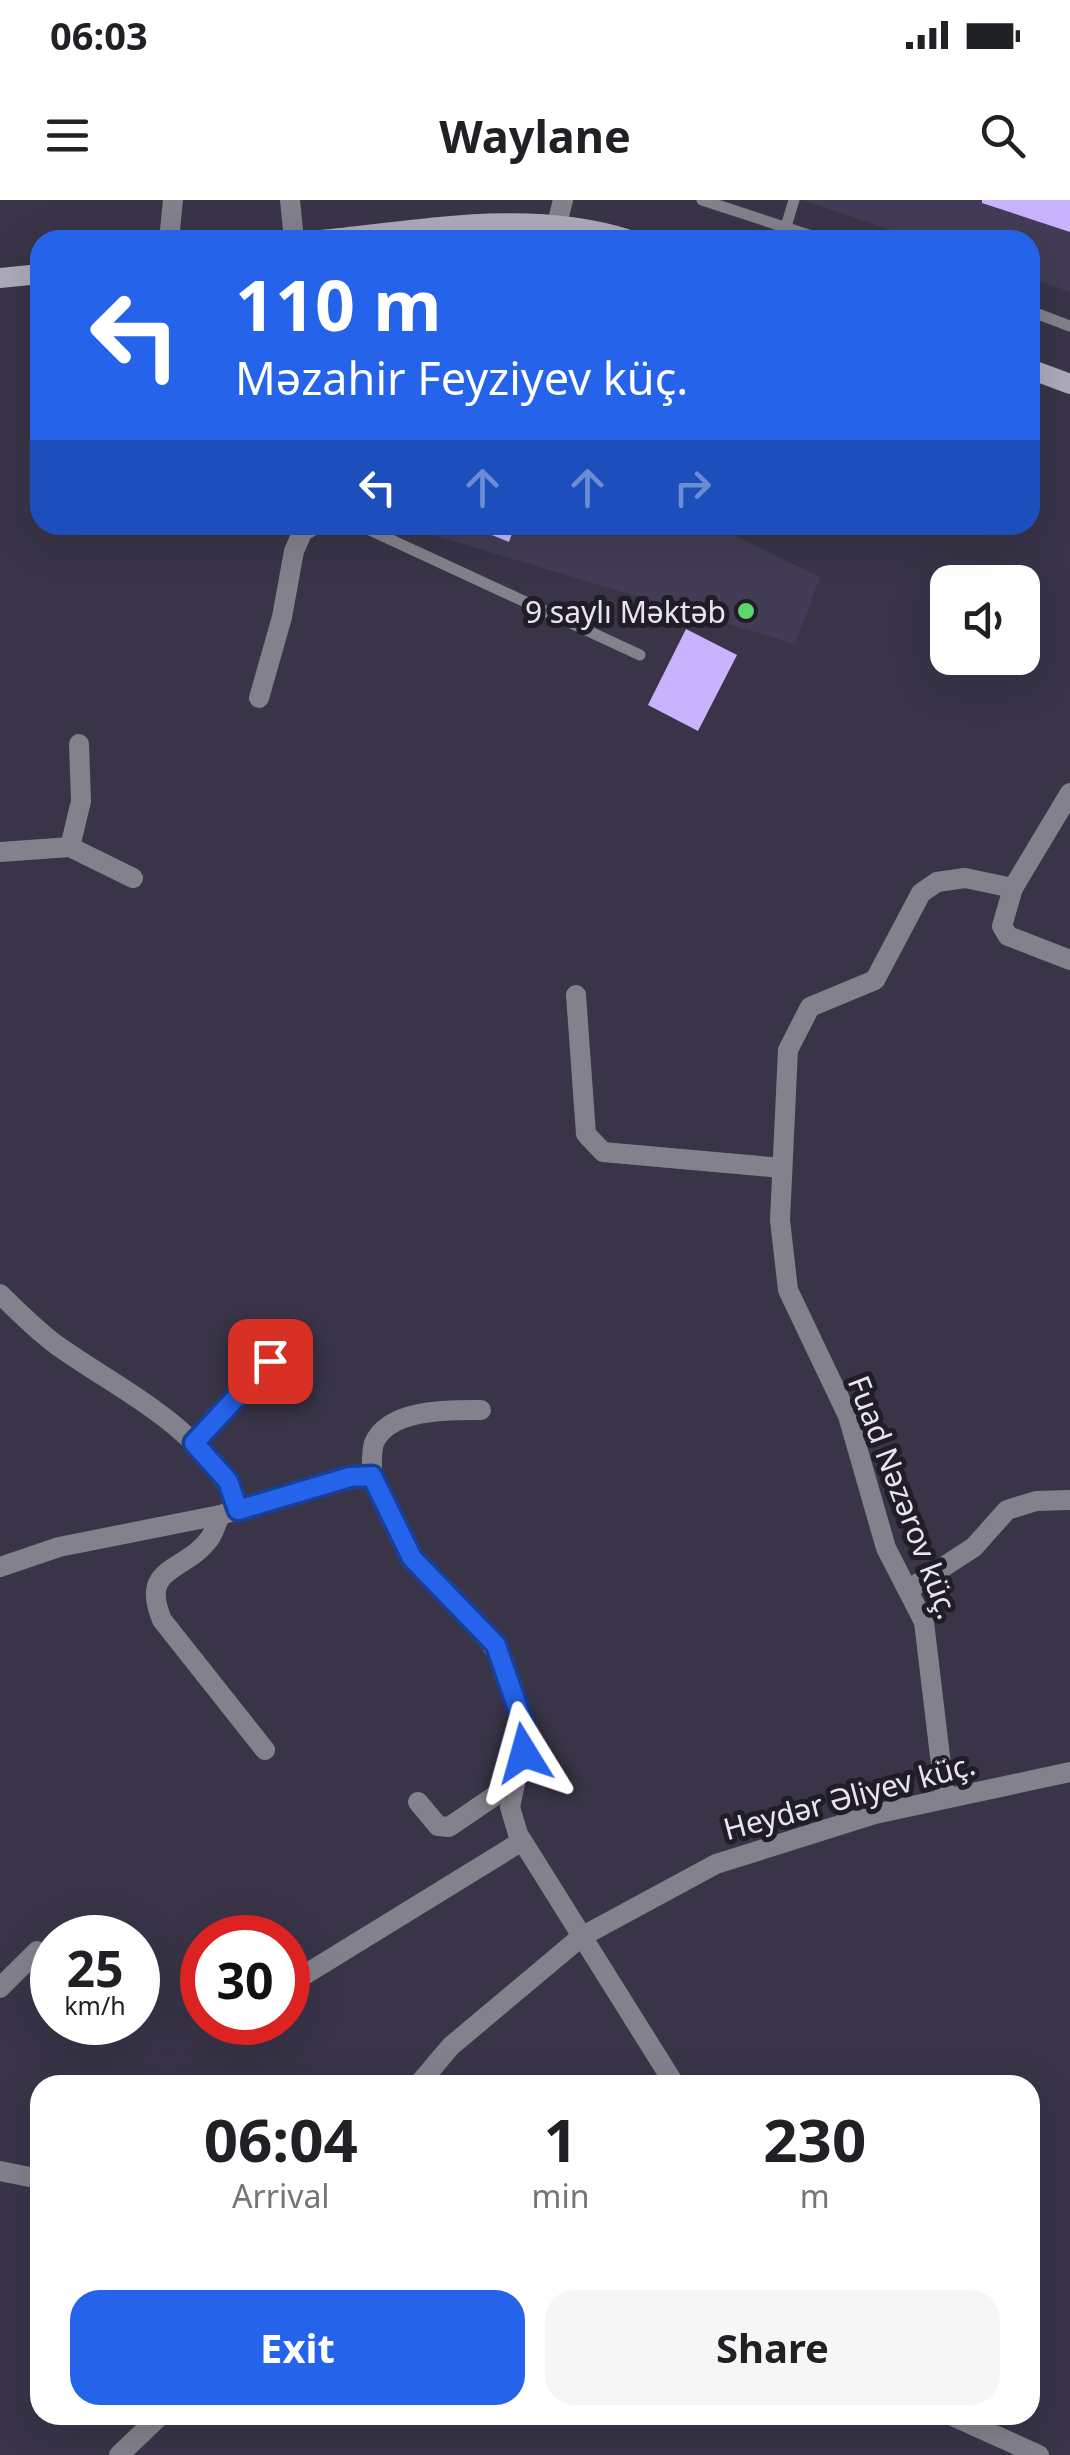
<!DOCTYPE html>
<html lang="en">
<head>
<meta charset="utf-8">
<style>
  :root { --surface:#fff; --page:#f6f6f6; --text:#202124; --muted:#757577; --accent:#2563eb }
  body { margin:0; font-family:"Noto Sans",sans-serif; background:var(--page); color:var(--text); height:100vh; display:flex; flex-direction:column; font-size:38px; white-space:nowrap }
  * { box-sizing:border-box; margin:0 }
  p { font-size:32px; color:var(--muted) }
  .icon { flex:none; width:55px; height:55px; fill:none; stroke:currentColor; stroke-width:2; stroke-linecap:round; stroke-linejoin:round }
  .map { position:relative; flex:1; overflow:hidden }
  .panel { position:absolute; left:30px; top:1875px; width:1010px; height:350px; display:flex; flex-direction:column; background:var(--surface); border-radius:30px; box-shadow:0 10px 40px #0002 }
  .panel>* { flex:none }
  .hud { position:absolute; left:30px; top:30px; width:1010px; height:305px; border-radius:30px; box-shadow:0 10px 40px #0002; background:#2563eb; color:#fff; overflow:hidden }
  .fabs { position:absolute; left:930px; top:365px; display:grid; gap:20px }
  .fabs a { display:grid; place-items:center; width:110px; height:110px; border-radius:20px; background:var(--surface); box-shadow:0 10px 40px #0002; font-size:50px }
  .speed { position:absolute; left:30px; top:1715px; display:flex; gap:20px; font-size:50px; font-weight:700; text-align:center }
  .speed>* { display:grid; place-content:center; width:130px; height:130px; border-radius:50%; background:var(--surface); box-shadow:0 10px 40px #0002; line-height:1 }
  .speed small { font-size:25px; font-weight:400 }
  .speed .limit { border:15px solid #d22; background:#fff; color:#111 }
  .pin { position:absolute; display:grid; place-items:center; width:85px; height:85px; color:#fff; margin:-42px; border-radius:20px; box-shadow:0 5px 15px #0006 }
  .me { position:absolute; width:110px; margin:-55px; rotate:352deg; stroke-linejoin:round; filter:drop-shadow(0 0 8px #0008) }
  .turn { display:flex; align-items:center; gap:35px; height:210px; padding:0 40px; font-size:45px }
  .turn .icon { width:130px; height:130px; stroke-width:2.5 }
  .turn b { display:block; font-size:70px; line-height:85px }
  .lanes { display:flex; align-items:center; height:95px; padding:0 40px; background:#0003; justify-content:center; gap:50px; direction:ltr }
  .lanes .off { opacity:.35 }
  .eta { display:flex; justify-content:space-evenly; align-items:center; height:170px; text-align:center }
  .eta b { font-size:60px; font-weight:700; line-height:70px }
  .action { display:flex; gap:20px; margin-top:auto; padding:20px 40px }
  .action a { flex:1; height:115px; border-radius:30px; background:var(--accent); color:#fff; font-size:40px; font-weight:700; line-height:115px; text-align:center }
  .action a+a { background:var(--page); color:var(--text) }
  .status { display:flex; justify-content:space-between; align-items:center; height:70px; padding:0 50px; background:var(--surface); direction:ltr }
  .status svg { height:28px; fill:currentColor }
  header { display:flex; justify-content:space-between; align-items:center; height:130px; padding:0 40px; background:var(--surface); font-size:45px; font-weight:700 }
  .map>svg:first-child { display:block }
  .built { fill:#433c56 }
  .building { fill:#c8b4fe }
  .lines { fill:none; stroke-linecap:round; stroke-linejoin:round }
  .lane { stroke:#83818b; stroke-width:11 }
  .street { stroke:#83818b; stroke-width:20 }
  .secondary { stroke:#adaaba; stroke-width:20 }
  .route-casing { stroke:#184099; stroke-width:25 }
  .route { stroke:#2563eb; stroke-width:18 }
  .poi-dot { fill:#5cd56d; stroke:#201d26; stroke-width:4 }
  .labels { text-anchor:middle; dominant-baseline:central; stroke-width:10; stroke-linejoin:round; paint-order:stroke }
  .poi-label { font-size:30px; fill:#e8e5f1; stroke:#201d26; text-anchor:end }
  .street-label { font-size:30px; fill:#e8e5f1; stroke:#201d26 }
</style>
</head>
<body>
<div class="status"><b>06:03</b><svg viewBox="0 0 49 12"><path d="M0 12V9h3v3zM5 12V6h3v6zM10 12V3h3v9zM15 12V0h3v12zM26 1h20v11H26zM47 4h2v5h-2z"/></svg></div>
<header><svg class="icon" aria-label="menu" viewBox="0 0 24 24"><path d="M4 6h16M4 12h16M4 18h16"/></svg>Waylane<svg class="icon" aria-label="search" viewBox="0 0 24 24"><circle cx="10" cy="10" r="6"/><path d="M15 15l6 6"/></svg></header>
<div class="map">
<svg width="1070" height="2255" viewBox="0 0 1070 2255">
  <rect width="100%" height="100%" fill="#393448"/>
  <g class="built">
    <polygon points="803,0 1070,0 1070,92 1030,78 1030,40 919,40"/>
    <polygon points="400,325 712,325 820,377 795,444"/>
  </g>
  <g class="building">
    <polygon points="982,0 1070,0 1070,32 982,3"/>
    <polygon points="467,325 515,325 509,342"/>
    <polygon points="686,429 737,455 698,531 648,505"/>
  </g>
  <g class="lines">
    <g class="lane">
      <polyline points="702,0 824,40"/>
      <polyline points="782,40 794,0"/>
      <polyline points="1030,111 1070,126"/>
      <polyline points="359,325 640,455"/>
    </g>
    <g class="street">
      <polyline points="290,0 294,40"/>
      <polyline points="557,24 563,0"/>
      <polyline points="169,40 173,0"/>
      <polyline points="259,498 282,417 294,351 303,331 314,325"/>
      <polyline points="70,647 81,601 79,544"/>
      <polyline points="0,652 70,647 133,678"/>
      <polyline points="1013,688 1002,726 1008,736 1070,760"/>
      <polyline points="576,795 586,934 603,952 782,968"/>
      <path d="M0,1094C19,1112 37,1131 58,1146C123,1192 211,1232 239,1310"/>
      <polyline points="194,1243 270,1161"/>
      <path d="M372,1276C372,1266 371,1252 374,1243C389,1208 451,1210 481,1210"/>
      <path d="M220,1315C217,1322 214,1332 210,1338C185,1373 139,1365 162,1420L265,1550"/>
      <polyline points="0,1367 59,1347 220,1315 350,1277 372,1276 412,1358 477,1422 505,1466 526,1532 510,1607 518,1634 675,1885"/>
      <polyline points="908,1390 974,1347 1007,1310 1036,1301 1070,1300"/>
      <polyline points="945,1598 924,1422 886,1348 848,1216 788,1090 780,1020 788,850 810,807 875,780 921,693 937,682 965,678 1013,688 1070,593"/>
      <polyline points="418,1602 438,1626 449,1627 512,1584"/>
      <polyline points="306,1774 522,1641"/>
      <polyline points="0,1788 37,1751"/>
      <polyline points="418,1885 451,1846 581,1737 716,1664 875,1614 1070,1572"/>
      <polyline points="0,1971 40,1979"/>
      <polyline points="950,2215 1039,2255"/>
      <polyline points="119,2255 161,2215"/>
    </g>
    <g class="secondary">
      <path d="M321,40C423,30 530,8 630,40"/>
      <polyline points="0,78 40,74"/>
      <polyline points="1030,169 1070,184"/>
    </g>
  </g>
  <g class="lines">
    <defs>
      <polyline id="route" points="270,1161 194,1243 228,1281 238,1310 350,1277 372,1276 412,1358 496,1445 526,1532 524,1553"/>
    </defs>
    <use href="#route" class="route-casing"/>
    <use href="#route" class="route"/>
  </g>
  <circle class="poi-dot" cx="746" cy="411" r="10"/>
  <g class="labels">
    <g class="poi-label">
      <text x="726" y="411">9 saylı Məktəb</text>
    </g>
    <g class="street-label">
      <text transform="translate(904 1297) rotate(69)">Fuad Nəzərov küç.</text>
      <text transform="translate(849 1596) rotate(-15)">Heydər Əliyev küç.</text>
    </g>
  </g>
</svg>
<div class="fabs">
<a><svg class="icon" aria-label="sound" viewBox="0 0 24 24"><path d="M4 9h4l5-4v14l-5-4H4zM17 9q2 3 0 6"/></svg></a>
</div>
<div class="speed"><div>25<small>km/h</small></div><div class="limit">30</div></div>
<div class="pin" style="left:270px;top:1161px;background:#d93025"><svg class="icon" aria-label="arrive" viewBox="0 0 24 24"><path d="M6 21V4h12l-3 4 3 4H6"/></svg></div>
<svg class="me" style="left:524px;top:1553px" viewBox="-20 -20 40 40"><path d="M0-17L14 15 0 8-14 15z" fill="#2563eb" stroke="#fff" stroke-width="4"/></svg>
<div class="hud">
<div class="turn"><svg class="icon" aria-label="left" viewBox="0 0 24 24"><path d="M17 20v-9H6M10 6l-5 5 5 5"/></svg><div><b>110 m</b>Məzahir Feyziyev küç.</div></div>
<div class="lanes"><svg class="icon" aria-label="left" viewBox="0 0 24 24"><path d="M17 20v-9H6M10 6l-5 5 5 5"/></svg><svg class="icon off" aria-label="ahead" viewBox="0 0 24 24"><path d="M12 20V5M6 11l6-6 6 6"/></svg><svg class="icon off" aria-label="ahead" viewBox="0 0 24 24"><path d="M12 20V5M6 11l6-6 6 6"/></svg><svg class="icon off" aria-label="right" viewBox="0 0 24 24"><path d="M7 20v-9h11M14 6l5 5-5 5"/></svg></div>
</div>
<section class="panel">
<div class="eta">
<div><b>06:04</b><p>Arrival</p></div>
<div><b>1</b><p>min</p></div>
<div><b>230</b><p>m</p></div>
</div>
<div class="action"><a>Exit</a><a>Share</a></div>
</section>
</div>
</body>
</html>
